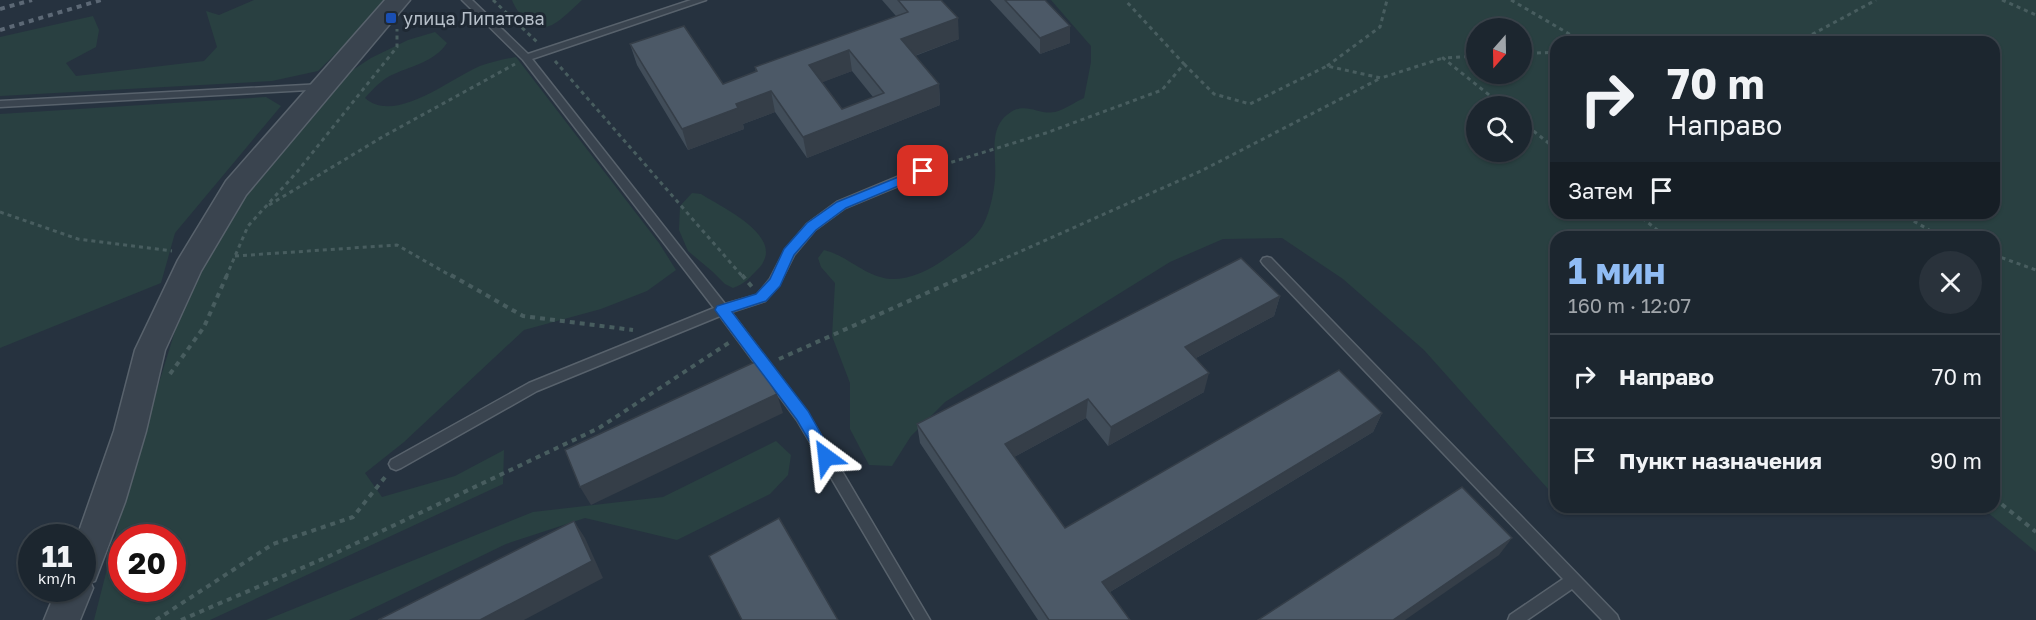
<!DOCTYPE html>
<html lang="ru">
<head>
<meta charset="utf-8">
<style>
  :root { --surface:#1c262f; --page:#29323b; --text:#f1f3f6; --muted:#a0a5aa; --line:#3a434b; --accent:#90bcf4 }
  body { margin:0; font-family:"Golos Text",sans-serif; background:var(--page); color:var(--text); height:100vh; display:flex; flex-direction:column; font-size:22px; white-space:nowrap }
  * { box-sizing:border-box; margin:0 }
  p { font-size:20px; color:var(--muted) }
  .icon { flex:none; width:33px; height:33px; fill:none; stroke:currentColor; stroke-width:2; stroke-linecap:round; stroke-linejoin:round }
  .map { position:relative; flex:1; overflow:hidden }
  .sheet { position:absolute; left:1550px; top:231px; width:450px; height:282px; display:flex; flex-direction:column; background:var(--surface); border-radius:18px; box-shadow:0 2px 4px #0004,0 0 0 2px var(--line) }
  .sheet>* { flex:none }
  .top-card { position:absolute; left:1550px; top:36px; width:450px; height:183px; border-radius:18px; box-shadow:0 2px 4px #0004,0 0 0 2px var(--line); background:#1c262f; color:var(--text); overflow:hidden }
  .needle { width:39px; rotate:200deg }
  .controls { position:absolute; left:1466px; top:18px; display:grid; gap:12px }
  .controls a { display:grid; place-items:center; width:66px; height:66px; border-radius:50%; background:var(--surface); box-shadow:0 2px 4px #0004,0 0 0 2px var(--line); font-size:30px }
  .speed { position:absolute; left:18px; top:524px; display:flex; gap:12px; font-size:30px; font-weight:700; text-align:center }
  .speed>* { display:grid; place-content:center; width:78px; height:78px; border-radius:50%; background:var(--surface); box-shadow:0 2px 4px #0004,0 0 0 2px var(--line); line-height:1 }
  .speed small { font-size:15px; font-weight:400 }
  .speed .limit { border:9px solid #d22; background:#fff; color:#111 }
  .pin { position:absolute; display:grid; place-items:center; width:51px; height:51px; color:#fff; margin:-26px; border-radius:12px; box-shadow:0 3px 9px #0006 }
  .me { position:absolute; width:66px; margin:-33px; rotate:330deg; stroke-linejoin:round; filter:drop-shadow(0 0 4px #0008) }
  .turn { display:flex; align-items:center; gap:21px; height:126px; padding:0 18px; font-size:27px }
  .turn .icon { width:78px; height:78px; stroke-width:2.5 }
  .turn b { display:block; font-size:42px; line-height:51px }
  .then { display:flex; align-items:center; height:57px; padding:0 18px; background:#0003; gap:12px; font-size:22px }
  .round { display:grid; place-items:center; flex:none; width:63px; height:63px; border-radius:32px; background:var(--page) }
  .head { display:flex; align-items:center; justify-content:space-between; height:102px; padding:0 18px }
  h1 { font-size:36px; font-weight:700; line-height:45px; color:var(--accent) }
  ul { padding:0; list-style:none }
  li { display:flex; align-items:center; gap:18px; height:84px; padding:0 18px; border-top:2px solid var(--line) }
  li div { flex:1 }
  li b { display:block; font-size:22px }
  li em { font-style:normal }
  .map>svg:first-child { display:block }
  .green { fill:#294041; fill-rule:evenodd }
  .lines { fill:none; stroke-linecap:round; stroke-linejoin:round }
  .service-casing { stroke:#58626c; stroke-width:3 }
  .tertiary-casing { stroke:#58626c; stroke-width:3 }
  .path-far1 { stroke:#485d5f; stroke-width:3; stroke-dasharray:4 4; stroke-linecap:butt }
  .path { stroke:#485d5f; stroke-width:4; stroke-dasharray:5 5; stroke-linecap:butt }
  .service { fill:#3a444f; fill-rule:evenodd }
  .tertiary { fill:#3a444f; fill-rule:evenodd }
  .rail { stroke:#5c6875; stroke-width:4; stroke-dasharray:5 5; stroke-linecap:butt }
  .wall { fill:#414d59; fill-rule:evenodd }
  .shaded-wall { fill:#353e48 }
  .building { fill:#4c5967; stroke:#353e48; stroke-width:1.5; fill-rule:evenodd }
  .route { fill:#1a73e8; stroke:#114b97; stroke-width:1.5 }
  .transit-dot { fill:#1a4fb4; stroke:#1f2934; stroke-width:2 }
  .labels { text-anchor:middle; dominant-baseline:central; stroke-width:6; stroke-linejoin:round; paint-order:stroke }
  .far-poi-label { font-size:18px; fill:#b6bfc9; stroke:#1f2934; text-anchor:start }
</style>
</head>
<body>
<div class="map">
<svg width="2036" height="620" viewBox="0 0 2036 620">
  <rect width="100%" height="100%" fill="#26323f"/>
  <g class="green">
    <polygon points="254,0 390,0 318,71 272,81 0,96 0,37 93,16 99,30 96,47 66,63 76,76 204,61 217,47 206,11 219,15"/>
    <path d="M512,0H582C573,8 563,19 552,25C535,33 517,14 512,0Z"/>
    <path d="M1051,0H2036V552L1981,507H1994V237H1556L1555,492L1549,490L1424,350L1343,279L1282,238L1223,239L1170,262L945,402L911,436L892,466L869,465L850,429V383L832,336L835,283L821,267L818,258L824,250C848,256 864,276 890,279C909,280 930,270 945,259C959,249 976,239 984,223C990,211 994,192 995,179C997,155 987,127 1011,112C1026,102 1039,115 1055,112C1064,110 1075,102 1084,98L1091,62V46ZM1476,28H1521V74H1476ZM1556,42H1994V213H1556ZM1476,106H1521V152H1476Z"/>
    <path d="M435,32L447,43C434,62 414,65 394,74C382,79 373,89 365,98C395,125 451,78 480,66C492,62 504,59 516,57L659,243L676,270L647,291L601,309L524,330L404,442L365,473L382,497L455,476L504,450L503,484L210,620H94L133,467L191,279L256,178L339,79L371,58L408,40ZM122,537H172V588H122Z"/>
    <polygon points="266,97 281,106 175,233 161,283 0,348 0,114"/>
    <path d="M692,193L701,194C723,208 787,237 759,268C750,277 745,284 733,288L725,284L713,272L688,251L679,230L680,206Z"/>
    <polygon points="776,441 791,455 788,475 770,494 677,540 585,518 506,544 349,620 266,620 533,512 663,497"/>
    <path d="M1603,507H1717C1681,514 1639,518 1603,507Z"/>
  </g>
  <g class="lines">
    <defs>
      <g id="service">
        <polygon points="462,0 472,0 528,54 691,0 706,0 532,59 725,304 757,295 770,279 785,250 807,224 837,202 919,168 927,168 928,171 927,174 845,208 815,230 794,255 779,285 765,301 731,312 807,412 930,620 915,620 797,420 720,316 537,391 401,468 396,470 391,468 389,464 391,460 529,383 714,308 523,60"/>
        <polygon points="323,84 328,87 327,89 0,107 0,101"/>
        <polygon points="1267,257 1271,258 1617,615 1619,620 1602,620 1572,589 1527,620 1508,620 1510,615 1563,579 1263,264 1261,261 1263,258"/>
      </g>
      <polygon id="tertiary" points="385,0 410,0 246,195 201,271 165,350 146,431 125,502 95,581 90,582 93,588 80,620 44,620 57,588 82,588 82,537 77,537 114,431 135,350 178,260 226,181"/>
    </defs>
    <use href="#service" class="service-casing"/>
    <use href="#tertiary" class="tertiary-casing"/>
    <g class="path-far1">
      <polyline points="493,0 537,42"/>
      <polyline points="1511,0 1571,35 1589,42"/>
      <polyline points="2002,0 2036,15"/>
      <polyline points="1798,42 1876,0"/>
      <polyline points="1521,54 1556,52"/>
      <polyline points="1476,56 1443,58 1503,106"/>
      <polyline points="555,61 743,277"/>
      <polyline points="1184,64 1214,94 1250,104 1327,66 1381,78 1443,58"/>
      <polyline points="1327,66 1380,27 1387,0"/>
      <polyline points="1521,121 1556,149"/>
      <polyline points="936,167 1046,133 1162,90 1184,64 1125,0"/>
      <polyline points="269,205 384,136 515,64"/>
      <polyline points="0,212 78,239 172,251"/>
      <polyline points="1636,213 1666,237"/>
      <polyline points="1900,213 1941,237"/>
      <polyline points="1994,255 2036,270"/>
      <polyline points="235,256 397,245 453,277"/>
      <polyline points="226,277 248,226 297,172 397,47 397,29"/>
      <polyline points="963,277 1203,170 1381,78"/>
    </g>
    <g class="path">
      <polyline points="451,275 523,316 633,330"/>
      <polyline points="742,275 753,288"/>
      <polyline points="779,359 967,275"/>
      <polyline points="170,374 204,327 227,275"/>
      <polyline points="1994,498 2036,532"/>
      <polyline points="156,620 273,544 353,517 386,476"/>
      <polyline points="181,620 325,558 599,428 730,342"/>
    </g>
    <use href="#service" class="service"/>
    <use href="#tertiary" class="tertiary"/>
    <g class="rail">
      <polyline points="0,9 32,0"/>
      <polyline points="0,30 101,0"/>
    </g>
  </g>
  <g class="wall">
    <path d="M882,0H941L959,39L915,56L939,84L940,105L807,158L775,112L743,124L744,129L688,150L637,65L630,44L723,84L756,72L755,67L896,16ZM852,71L873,97L842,109L822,82Z"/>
    <polygon points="990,0 1045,0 1070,26 1070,43 1040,54"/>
    <polygon points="1280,296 1274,316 1196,358 1204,392 1108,446 1086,418 1014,457 1065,528 1382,413 1373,432 1110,592 1130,620 1038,620 920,443 917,424"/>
  </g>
  <g class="shaded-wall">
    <polygon points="958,18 959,39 903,60 901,39"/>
    <polygon points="1070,26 1070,43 1040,54 1040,38"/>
    <polygon points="849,50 852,71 813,86 809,65"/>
    <polygon points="939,84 940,105 807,158 803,137"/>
    <polygon points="771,91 775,112 743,124 744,129 688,150 682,129 736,104"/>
    <polygon points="1280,296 1274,316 1181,366 1185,347"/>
    <polygon points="1209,373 1204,392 1108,446 1111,427"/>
    <polygon points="777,394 783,413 591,505 580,487"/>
    <polygon points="1088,399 1086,418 1005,462 1005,444"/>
    <polygon points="1382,413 1373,432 1100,598 1102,582"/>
    <polygon points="574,521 585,538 603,578 524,620 480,620"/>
    <polygon points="1512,538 1499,555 1405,620 1393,620"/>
  </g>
  <g class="building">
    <path d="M898,0H941L958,18L901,39L939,84L803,137L771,91L736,104L738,108L682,129L630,44L684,26L723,84L757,71L755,67L908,12ZM849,50L884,93L842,109L809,65Z"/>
    <polygon points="1005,0 1045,0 1070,26 1040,38"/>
    <polygon points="1241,258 1280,296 1185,347 1209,373 1111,427 1088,399 1005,444 1065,528 1339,370 1382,413 1102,582 1130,620 1049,620 917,424"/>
    <polygon points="757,361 777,394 580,487 565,450"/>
    <polygon points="1462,487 1512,538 1393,620 1258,620"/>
    <polygon points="779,518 838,620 742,620 709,556"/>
    <polygon points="574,521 592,561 480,620 378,620"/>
  </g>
  <polygon class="route" points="923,167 929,171 927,174 846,208 816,230 794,255 780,286 766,301 732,312 808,411 834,457 832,461 826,463 821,461 797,420 715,310 717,306 756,294 770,279 784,249 807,223 837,202"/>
  <rect class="transit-dot" x="385" y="12" width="12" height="12" rx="3"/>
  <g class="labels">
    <g class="far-poi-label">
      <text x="403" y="18">улица Липатова</text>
    </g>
  </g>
</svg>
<div class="controls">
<a><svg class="needle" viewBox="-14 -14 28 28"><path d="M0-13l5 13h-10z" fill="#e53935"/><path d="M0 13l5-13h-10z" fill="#a0a5aa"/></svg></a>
<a><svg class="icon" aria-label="search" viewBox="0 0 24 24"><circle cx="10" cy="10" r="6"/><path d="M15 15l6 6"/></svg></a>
</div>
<div class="speed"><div>11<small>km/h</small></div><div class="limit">20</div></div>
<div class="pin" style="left:923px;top:171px;background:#d93025"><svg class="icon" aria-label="arrive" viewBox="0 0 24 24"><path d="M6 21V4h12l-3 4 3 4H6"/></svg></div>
<svg class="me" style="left:826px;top:457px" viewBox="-20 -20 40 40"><path d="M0-17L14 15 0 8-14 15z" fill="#1a73e8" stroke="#fff" stroke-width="4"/></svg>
<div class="top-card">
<div class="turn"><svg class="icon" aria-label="right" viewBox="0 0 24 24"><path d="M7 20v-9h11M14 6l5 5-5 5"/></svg><div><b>70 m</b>Направо</div></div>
<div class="then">Затем<svg class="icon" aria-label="arrive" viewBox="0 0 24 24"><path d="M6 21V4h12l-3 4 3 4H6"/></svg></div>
</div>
<section class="sheet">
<div class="head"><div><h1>1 мин</h1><p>160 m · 12:07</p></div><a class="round"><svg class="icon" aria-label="close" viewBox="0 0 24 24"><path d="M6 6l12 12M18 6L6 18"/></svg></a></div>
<ul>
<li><svg class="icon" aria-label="right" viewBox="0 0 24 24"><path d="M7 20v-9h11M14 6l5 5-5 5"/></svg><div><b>Направо</b></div><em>70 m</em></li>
<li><svg class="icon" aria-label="arrive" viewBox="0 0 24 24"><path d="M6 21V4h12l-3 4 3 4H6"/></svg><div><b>Пункт назначения</b></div><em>90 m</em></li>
</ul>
</section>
</div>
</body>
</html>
